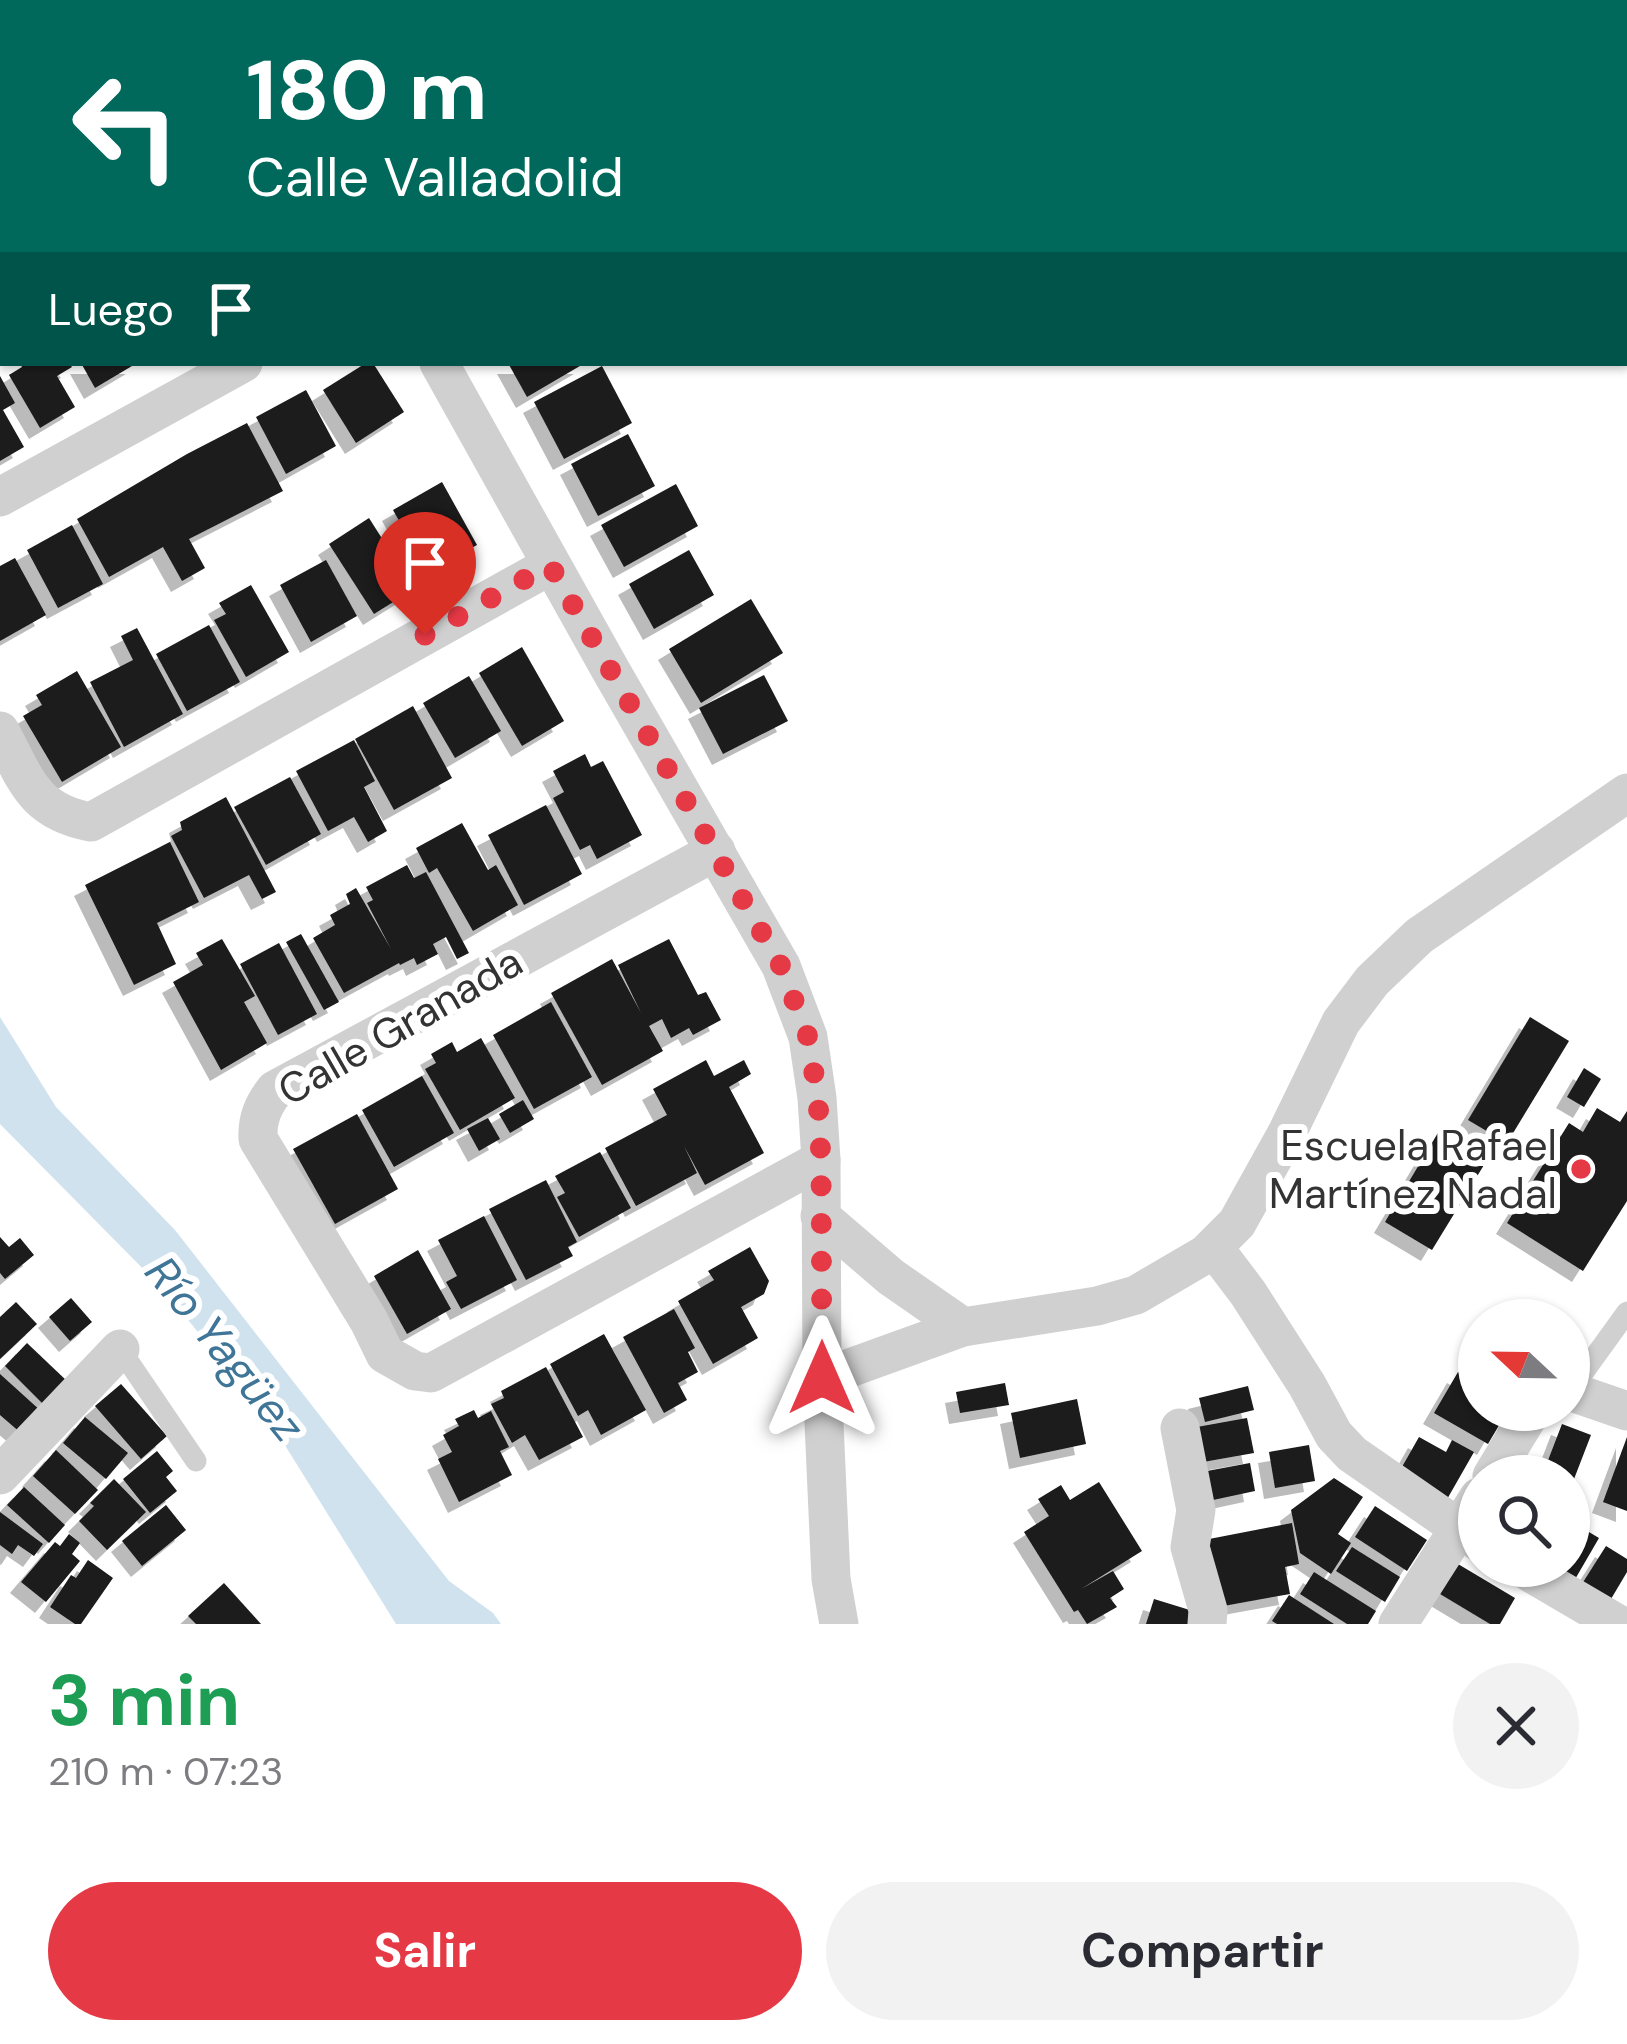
<!DOCTYPE html>
<html lang="es">
<head>
<meta charset="utf-8">
<style>
  :root { --surface:#fff; --page:#f2f2f3; --text:#2b2b33; --muted:#7c7c81; --accent:#e63946 }
  body { margin:0; font-family:"DM Sans",sans-serif; background:var(--page); color:var(--text); height:100vh; display:flex; flex-direction:column; font-size:45px; white-space:nowrap }
  * { box-sizing:border-box; margin:0 }
  p { font-size:39px; color:var(--muted) }
  .icon { flex:none; width:66px; height:66px; fill:none; stroke:currentColor; stroke-width:2; stroke-linecap:round; stroke-linejoin:round }
  .map { position:relative; height:1624px; overflow:hidden }
  .details { display:flex; flex-direction:column; background:var(--surface); flex:1 }
  .details>* { flex:none }
  .hud { position:absolute; left:0px; top:0px; width:1629px; height:366px; box-shadow:0 3px 9px #0004; background:#00695c; color:#fff; overflow:hidden }
  .needle { width:78px; rotate:292deg }
  .controls { position:absolute; left:1458px; top:1299px; display:grid; gap:24px }
  .controls a { display:grid; place-items:center; width:132px; height:132px; border-radius:50%; background:var(--surface); box-shadow:0 3px 9px #0004; font-size:60px }
  .pin { position:absolute; display:grid; place-items:center; width:102px; height:102px; color:#fff; margin:-123px -51px; border-radius:50% 50% 50% 0; rotate:-45deg; box-shadow:0 0 12px #0007 }
  .pin .icon { rotate:45deg }
  .me { position:absolute; width:132px; margin:-66px; rotate:0deg; stroke-linejoin:round; filter:drop-shadow(0 0 9px #0008) }
  .turn { display:flex; align-items:center; gap:42px; height:252px; padding:0 48px; font-size:54px }
  .turn .icon { width:156px; height:156px; stroke-width:2.5 }
  .turn b { display:block; font-size:84px; line-height:102px }
  .then { display:flex; align-items:center; height:114px; padding:0 48px; background:#0003; gap:24px; font-size:45px }
  .round { display:grid; place-items:center; flex:none; width:126px; height:126px; border-radius:63px; background:var(--page) }
  .headline { display:flex; align-items:center; justify-content:space-between; height:204px; padding:0 48px }
  h1 { font-size:72px; font-weight:700; line-height:90px; color:#1e9e55 }
  .action { display:flex; gap:24px; margin-top:auto; padding:24px 48px }
  .action a { flex:1; height:138px; border-radius:72px; background:var(--accent); color:#fff; font-size:48px; font-weight:700; line-height:138px; text-align:center }
  .action a+a { background:var(--page); color:var(--text) }
  .map>svg:first-child { display:block }
  .water { fill:#cfe2ee }
  .building { fill:#1a1a1a; filter:url(#shadow) }
  .lines { fill:none; stroke-linecap:round; stroke-linejoin:round }
  .lane { stroke:#d0d0d0; stroke-width:21 }
  .street { stroke:#d0d0d0; stroke-width:39 }
  .route { stroke:#e63946; stroke-width:21; stroke-dasharray:0 37.8 }
  .poi-dot { fill:#e63946; stroke:#fff; stroke-width:4.5 }
  .labels { text-anchor:middle; dominant-baseline:central; stroke-width:12; stroke-linejoin:round; paint-order:stroke }
  .street-label { font-size:42px; fill:#333; stroke:#fff }
  .poi-label { font-size:42px; fill:#333; stroke:#fff; text-anchor:end }
  .water-label { font-size:45px; font-style:italic; fill:#3f7597; stroke:#fff }
</style>
</head>
<body>
<div class="map">
<svg width="1627" height="1624" viewBox="0 0 1627 1624">
  <defs>
    <filter id="shadow"><feDropShadow dx="-11" dy="11" stdDeviation="0" flood-color="#0004"/></filter>
  </defs>
  <rect width="100%" height="100%" fill="#fff"/>
  <polygon class="water" points="0,1017 56,1107 175,1230 449,1581 493,1613 501,1624 396,1624 273,1426 165,1291 0,1124"/>
  <g class="building">
    <polygon points="20,363 69,363 72,367 57,376 75,407 40,428 9,375 22,367"/>
    <polygon points="81,363 137,363 95,388"/>
    <polygon points="366,363 373,363 404,412 356,443 323,390"/>
    <polygon points="508,363 585,363 527,397"/>
    <polygon points="602,366 632,423 564,459 534,402"/>
    <polygon points="0,376 15,403 3,410 24,447 0,461"/>
    <polygon points="306,390 336,446 286,474 256,417"/>
    <polygon points="247,423 283,491 189,539 205,568 182,581 163,547 109,577 77,519 187,454"/>
    <polygon points="628,434 655,486 598,516 571,464"/>
    <polygon points="442,482 477,545 428,572 393,510"/>
    <polygon points="676,484 698,526 624,567 601,525"/>
    <polygon points="369,518 414,589 374,614 329,544"/>
    <polygon points="72,525 103,584 58,608 27,550"/>
    <polygon points="689,550 714,595 654,629 629,584"/>
    <polygon points="15,558 46,615 0,641 0,566"/>
    <polygon points="326,560 357,616 311,642 280,585"/>
    <polygon points="251,585 289,652 246,677 214,620 226,614 219,603"/>
    <polygon points="751,599 783,653 701,703 669,649"/>
    <polygon points="209,625 240,682 187,711 156,654"/>
    <polygon points="137,628 183,714 124,747 90,682 133,660 121,636"/>
    <polygon points="522,647 564,721 522,746 479,673"/>
    <polygon points="77,671 121,747 62,782 23,716 42,705 36,695"/>
    <polygon points="764,675 788,721 723,754 699,708"/>
    <polygon points="469,676 501,731 455,758 423,703"/>
    <polygon points="413,706 452,778 394,810 355,739"/>
    <polygon points="354,740 375,781 364,787 387,831 368,842 354,817 328,831 296,771"/>
    <polygon points="585,754 591,767 603,761 642,835 597,859 590,845 580,850 553,798 564,792 553,771"/>
    <polygon points="290,777 321,834 266,865 234,807"/>
    <polygon points="226,797 276,892 262,899 249,875 204,898 171,836 182,830 180,822"/>
    <polygon points="546,805 582,874 524,905 488,835"/>
    <polygon points="462,823 488,870 496,865 518,905 473,931 437,868 429,873 416,848"/>
    <polygon points="170,842 199,902 157,923 176,964 134,985 85,885"/>
    <polygon points="407,865 414,878 426,872 469,953 457,959 446,937 433,944 438,954 417,965 414,958 400,965 399,963 344,993 313,938 335,925 330,915 350,904 346,894 356,888 391,949 367,903 373,900 366,887"/>
    <polygon points="301,934 339,1002 324,1010 286,942"/>
    <polygon points="222,939 255,996 244,1002 267,1043 221,1070 173,982 203,965 196,953"/>
    <polygon points="669,939 698,995 706,992 721,1020 693,1035 689,1028 671,1038 662,1019 649,1026 663,1051 602,1085 551,993 612,959 641,1013 618,965"/>
    <polygon points="279,943 317,1014 278,1035 240,964"/>
    <polygon points="551,1002 592,1077 534,1109 493,1035"/>
    <polygon points="1530,1017 1569,1041 1507,1143 1468,1120"/>
    <polygon points="481,1038 515,1098 460,1130 425,1069 436,1063 431,1054 452,1042 457,1052"/>
    <polygon points="706,1060 714,1076 744,1060 751,1074 729,1087 764,1153 705,1185 684,1146 697,1173 636,1206 605,1148 667,1115 653,1089"/>
    <polygon points="1584,1068 1601,1079 1584,1107 1567,1097"/>
    <polygon points="422,1076 454,1133 394,1167 362,1110"/>
    <polygon points="523,1100 534,1119 510,1133 499,1114"/>
    <polygon points="1597,1108 1620,1122 1627,1111 1627,1201 1583,1271 1507,1223 1569,1123 1583,1132"/>
    <polygon points="357,1114 398,1189 335,1224 293,1149"/>
    <polygon points="488,1118 500,1139 479,1151 467,1129"/>
    <polygon points="1439,1131 1487,1160 1432,1250 1385,1222"/>
    <polygon points="600,1152 631,1208 579,1237 557,1197 565,1193 555,1176"/>
    <polygon points="546,1180 577,1242 568,1247 573,1256 526,1280 489,1209"/>
    <polygon points="484,1216 517,1280 461,1309 446,1282 457,1276 438,1240"/>
    <polygon points="0,1237 9,1247 20,1238 34,1255 5,1279 0,1273"/>
    <polygon points="750,1247 769,1281 764,1294 741,1307 758,1338 713,1364 678,1301 714,1280 708,1271"/>
    <polygon points="418,1250 451,1309 407,1334 374,1276"/>
    <polygon points="71,1298 92,1322 70,1341 49,1317"/>
    <polygon points="16,1302 37,1324 0,1359 0,1317"/>
    <polygon points="674,1309 695,1348 688,1352 698,1372 678,1383 687,1400 664,1413 623,1337"/>
    <polygon points="604,1334 646,1410 601,1435 588,1410 578,1416 550,1364"/>
    <polygon points="27,1343 68,1382 45,1406 5,1366"/>
    <polygon points="546,1367 583,1437 539,1460 525,1435 512,1443 491,1404 504,1398 501,1391"/>
    <polygon points="1458,1372 1479,1384 1479,1410 1508,1410 1488,1444 1434,1413"/>
    <polygon points="0,1374 42,1412 22,1434 0,1415"/>
    <polygon points="1005,1383 1009,1405 960,1413 956,1392"/>
    <polygon points="121,1384 167,1436 141,1459 95,1406"/>
    <polygon points="1248,1386 1254,1410 1205,1422 1199,1398"/>
    <polygon points="1077,1399 1086,1444 1020,1458 1011,1413"/>
    <polygon points="474,1410 478,1418 491,1411 509,1447 500,1451 512,1475 459,1502 438,1459 452,1452 443,1435 459,1426 455,1419"/>
    <polygon points="85,1417 128,1453 106,1479 63,1443"/>
    <polygon points="1247,1418 1254,1453 1203,1462 1197,1427"/>
    <polygon points="1562,1424 1591,1435 1569,1492 1569,1476 1542,1476"/>
    <polygon points="1419,1437 1446,1452 1452,1440 1474,1452 1446,1501 1398,1474"/>
    <polygon points="1627,1437 1627,1511 1603,1502"/>
    <polygon points="1309,1445 1315,1481 1275,1488 1269,1452"/>
    <polygon points="56,1450 98,1490 75,1514 33,1476"/>
    <polygon points="157,1451 173,1471 166,1477 177,1491 150,1513 123,1479"/>
    <polygon points="1250,1463 1255,1491 1213,1500 1207,1471"/>
    <polygon points="1334,1478 1363,1497 1338,1534 1351,1543 1331,1574 1300,1553 1291,1510"/>
    <polygon points="114,1479 146,1512 107,1550 79,1521 94,1506 90,1503"/>
    <polygon points="1099,1482 1142,1551 1081,1589 1113,1571 1124,1589 1110,1598 1117,1607 1087,1624 1078,1610 1074,1612 1024,1532 1049,1516 1038,1499 1061,1485 1070,1500"/>
    <polygon points="24,1487 65,1525 49,1543 7,1505"/>
    <polygon points="166,1505 186,1530 142,1566 122,1541"/>
    <polygon points="1375,1506 1427,1540 1407,1571 1355,1537"/>
    <polygon points="0,1512 43,1544 34,1556 18,1545 12,1554 0,1545"/>
    <polygon points="1572,1522 1599,1538 1574,1581 1548,1566 1569,1566 1569,1528"/>
    <polygon points="1292,1523 1299,1564 1285,1567 1290,1594 1218,1607 1204,1540"/>
    <polygon points="69,1534 80,1543 72,1554 80,1561 46,1602 21,1582 55,1542 60,1546"/>
    <polygon points="1606,1546 1627,1559 1627,1572 1608,1604 1580,1587"/>
    <polygon points="1352,1547 1400,1577 1385,1602 1336,1571"/>
    <polygon points="88,1560 113,1578 81,1624 75,1624 50,1607 71,1575 76,1578"/>
    <polygon points="1458,1564 1515,1598 1500,1624 1490,1624 1440,1594"/>
    <polygon points="1314,1572 1376,1611 1368,1624 1347,1624 1300,1594"/>
    <polygon points="224,1583 261,1624 196,1624 188,1616"/>
    <polygon points="1289,1595 1334,1624 1277,1624 1272,1621"/>
    <polygon points="1154,1599 1193,1611 1188,1624 1146,1624"/>
  </g>
  <g class="lines">
    <g class="lane">
      <polyline points="120,1349 196,1461"/>
      <polyline points="1570,1391 1627,1312"/>
    </g>
    <g class="street">
      <polyline points="323,3 324,0"/>
      <polyline points="0,127 3,125"/>
      <polyline points="439,363 610,669 781,966 808,1037 817,1098 821,1160 822,1378 831,1579 839,1624"/>
      <polyline points="0,497 243,363"/>
      <path d="M0,731C26,779 32,811 91,822L551,565"/>
      <path d="M716,851L275,1090C263,1105 257,1119 258,1139L369,1321L385,1354L415,1371L431,1373L821,1160"/>
      <polyline points="820,1216 891,1277 963,1327"/>
      <polyline points="1214,1248 1248,1293 1307,1385 1334,1435 1352,1454 1479,1542"/>
      <polyline points="822,1378 963,1327 1097,1306 1136,1295 1206,1254 1237,1223 1287,1133 1341,1022 1372,981 1419,936 1627,793"/>
      <polyline points="1569,1391 1627,1411"/>
      <polyline points="1180,1428 1196,1510 1190,1547 1208,1610 1207,1624"/>
      <polyline points="0,1475 120,1349"/>
      <polyline points="1492,1476 1532,1410"/>
      <polyline points="1519,1566 1618,1624"/>
      <polyline points="1398,1624 1479,1497"/>
    </g>
  </g>
  <g class="lines">
    <polyline class="route" points="425,635 550,565 781,966 808,1037 818,1098 821,1160 822,1378"/>
  </g>
  <circle class="poi-dot" cx="1581" cy="1169" r="12"/>
  <g class="labels">
    <g class="street-label">
      <text transform="translate(400 1026) rotate(-30)">Calle Granada</text>
    </g>
    <g class="poi-label">
      <text x="1557" y="1145">Escuela Rafael<tspan x="1557" dy="48">Martínez Nadal</tspan></text>
    </g>
    <g class="water-label">
      <text transform="translate(225 1349) rotate(51)">Río Yagüez</text>
    </g>
  </g>
</svg>
<div class="controls">
<a><svg class="needle" viewBox="-14 -14 28 28"><path d="M0-13l5 13h-10z" fill="#e53935"/><path d="M0 13l5-13h-10z" fill="#7c7c81"/></svg></a>
<a><svg class="icon" aria-label="search" viewBox="0 0 24 24"><circle cx="10" cy="10" r="6"/><path d="M15 15l6 6"/></svg></a>
</div>
<div class="pin" style="left:425px;top:635px;background:#d93025"><svg class="icon" aria-label="arrive" viewBox="0 0 24 24"><path d="M6 21V4h12l-3 4 3 4H6"/></svg></div>
<svg class="me" style="left:822px;top:1378px" viewBox="-20 -20 40 40"><path d="M0-17L14 15 0 8-14 15z" fill="#e63946" stroke="#fff" stroke-width="4"/></svg>
<div class="hud">
<div class="turn"><svg class="icon" aria-label="left" viewBox="0 0 24 24"><path d="M17 20v-9H6M10 6l-5 5 5 5"/></svg><div><b>180 m</b>Calle Valladolid</div></div>
<div class="then">Luego<svg class="icon" aria-label="arrive" viewBox="0 0 24 24"><path d="M6 21V4h12l-3 4 3 4H6"/></svg></div>
</div>
</div>
<section class="details">
<div class="headline"><div><h1>3 min</h1><p>210 m · 07:23</p></div><a class="round"><svg class="icon" aria-label="close" viewBox="0 0 24 24"><path d="M6 6l12 12M18 6L6 18"/></svg></a></div>
<div class="action"><a>Salir</a><a>Compartir</a></div>
</section>
</body>
</html>
